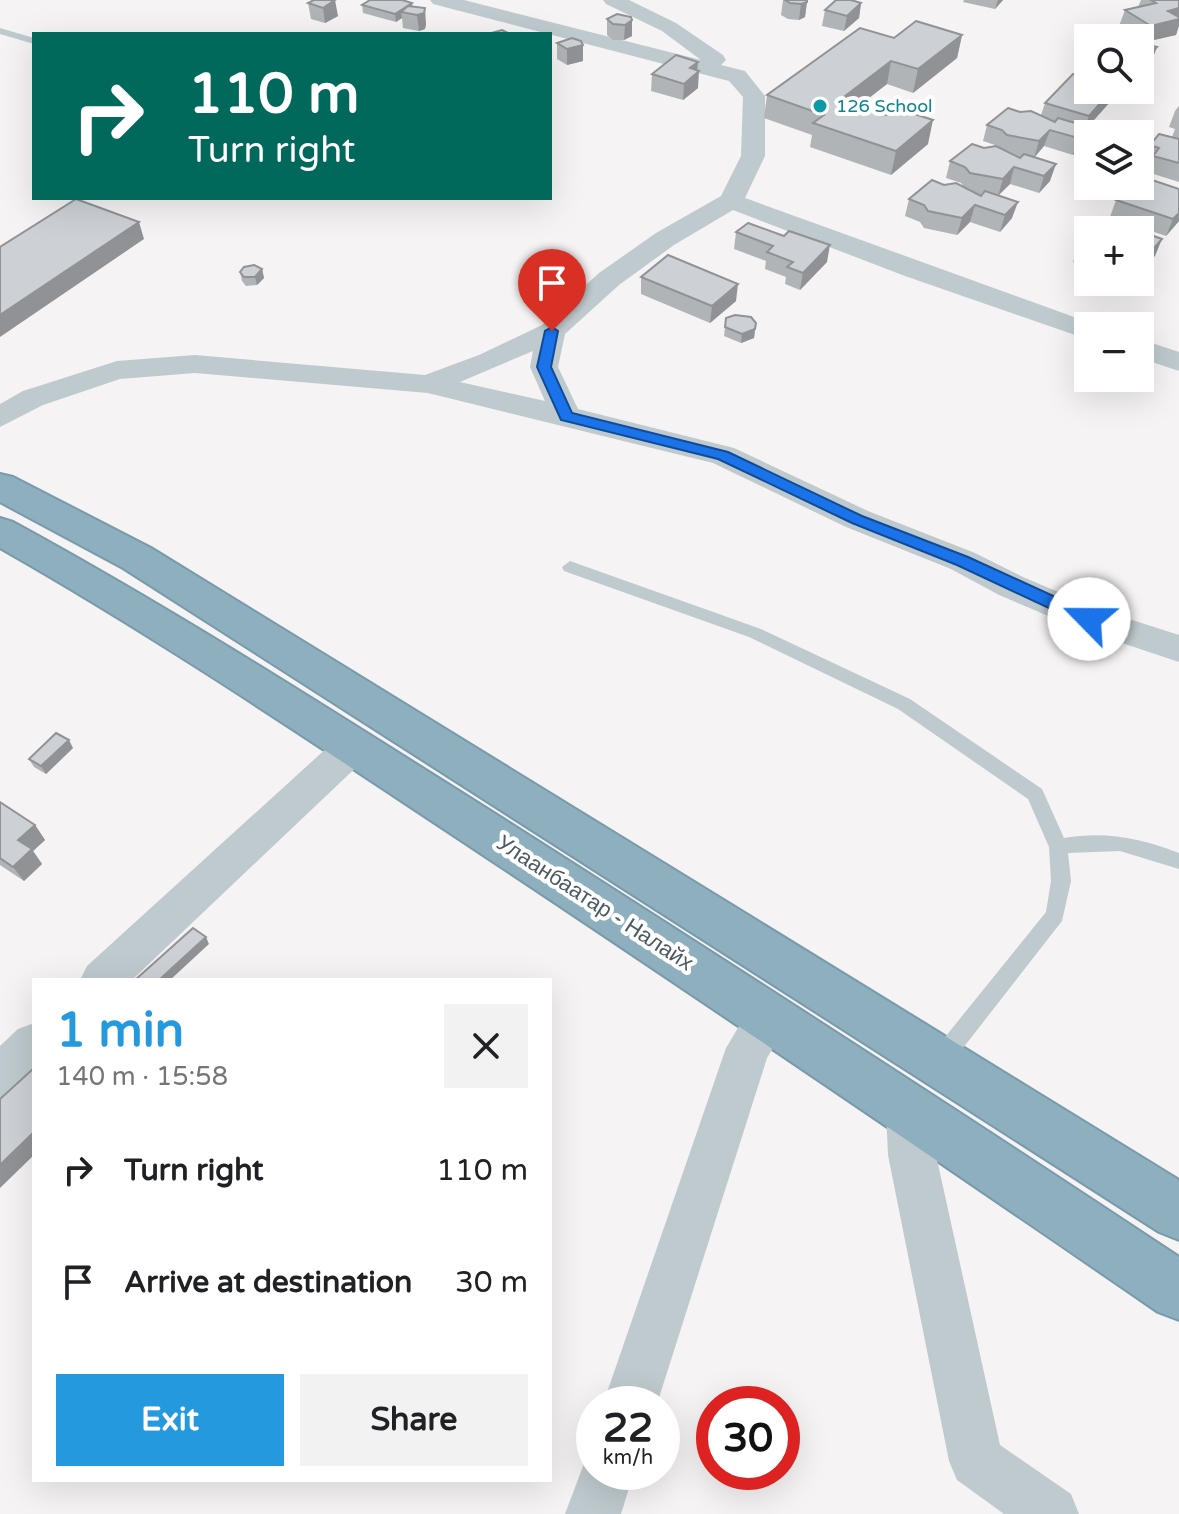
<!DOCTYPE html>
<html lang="en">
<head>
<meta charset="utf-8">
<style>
  :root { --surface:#fff; --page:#f2f2f2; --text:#202124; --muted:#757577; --accent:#2499de }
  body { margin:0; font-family:"Varela Round",sans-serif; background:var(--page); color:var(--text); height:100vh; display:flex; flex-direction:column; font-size:30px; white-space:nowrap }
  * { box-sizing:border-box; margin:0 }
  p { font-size:26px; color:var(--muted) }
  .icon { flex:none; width:44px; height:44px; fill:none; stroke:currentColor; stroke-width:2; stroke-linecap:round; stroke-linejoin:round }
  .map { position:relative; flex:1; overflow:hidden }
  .sheet { position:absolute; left:32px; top:978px; width:520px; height:504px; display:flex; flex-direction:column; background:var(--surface); border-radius:0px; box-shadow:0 8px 32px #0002 }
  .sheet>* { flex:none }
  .top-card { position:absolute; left:32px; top:32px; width:520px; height:168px; border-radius:0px; box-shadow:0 8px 32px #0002; background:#00695c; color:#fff; overflow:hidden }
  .fabs { position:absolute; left:1074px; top:24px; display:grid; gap:16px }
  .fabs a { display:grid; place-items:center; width:80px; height:80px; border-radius:0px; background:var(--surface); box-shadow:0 8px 32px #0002; font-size:40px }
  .speed { position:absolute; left:576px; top:1386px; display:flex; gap:16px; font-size:40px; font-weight:700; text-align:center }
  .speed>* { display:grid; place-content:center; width:104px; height:104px; border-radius:50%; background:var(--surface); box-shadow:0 8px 32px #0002; line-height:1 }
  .speed small { font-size:20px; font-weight:400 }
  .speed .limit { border:12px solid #d22; background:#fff; color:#111 }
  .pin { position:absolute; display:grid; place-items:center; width:68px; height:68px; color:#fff; margin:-82px -34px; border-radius:50% 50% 50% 0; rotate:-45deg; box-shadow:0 0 8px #0007 }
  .pin .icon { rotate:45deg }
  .me { position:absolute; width:88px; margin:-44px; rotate:293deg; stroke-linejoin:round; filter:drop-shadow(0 0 6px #0008) }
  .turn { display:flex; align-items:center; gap:28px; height:168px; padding:0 24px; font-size:36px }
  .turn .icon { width:104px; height:104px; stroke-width:2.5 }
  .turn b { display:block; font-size:56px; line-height:68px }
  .round { display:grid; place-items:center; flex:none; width:84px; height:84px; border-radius:0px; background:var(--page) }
  .overview { display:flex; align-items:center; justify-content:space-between; height:136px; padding:0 24px }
  h1 { font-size:48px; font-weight:800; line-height:60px; color:var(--accent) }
  .cta { display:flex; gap:16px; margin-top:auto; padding:16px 24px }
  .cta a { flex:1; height:92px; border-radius:0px; background:var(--accent); color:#fff; font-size:32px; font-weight:800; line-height:92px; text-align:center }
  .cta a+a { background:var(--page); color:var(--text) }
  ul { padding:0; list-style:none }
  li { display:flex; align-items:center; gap:24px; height:112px; padding:0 24px }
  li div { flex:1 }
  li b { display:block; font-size:30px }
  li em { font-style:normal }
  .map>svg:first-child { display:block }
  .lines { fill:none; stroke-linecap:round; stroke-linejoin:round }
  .highway-casing { stroke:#789aaa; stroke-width:4 }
  .lane { fill:#bfcace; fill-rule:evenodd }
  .street { fill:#bfcace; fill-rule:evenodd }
  .highway { fill:#8dafbe; fill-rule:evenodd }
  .wall { fill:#b0b4b7 }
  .shaded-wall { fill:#909295 }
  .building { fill:#cdd1d5; stroke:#909295; stroke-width:2 }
  .route { fill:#1a73e8; stroke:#114b97; stroke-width:2 }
  .culture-dot { fill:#0f9aa8; stroke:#fff; stroke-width:3 }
  .labels { text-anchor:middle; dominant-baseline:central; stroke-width:8; stroke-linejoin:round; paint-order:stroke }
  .far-culture-label { font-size:18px; fill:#0d838f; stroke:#fff; text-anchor:start }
  .street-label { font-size:22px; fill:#4b5a60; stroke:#fff }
</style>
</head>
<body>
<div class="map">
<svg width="1179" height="1514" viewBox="0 0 1179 1514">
  <rect width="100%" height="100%" fill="#f5f3f3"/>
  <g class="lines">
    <defs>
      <g id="highway">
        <polygon points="0,474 13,477 151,548 1179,1180 1179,1240 1159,1232 123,568 0,502"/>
        <path d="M0,518L13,522C182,614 343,718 505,820C731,964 956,1109 1179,1257V1320L1158,1312C928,1154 697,997 465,843C312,742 160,639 0,548Z"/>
      </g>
    </defs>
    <use href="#highway" class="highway-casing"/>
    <g class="lane">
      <polygon points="0,28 34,38 34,44 0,34"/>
      <path d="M570,561L761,629L910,699L1042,789L1064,838C1105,831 1140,838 1179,853V869L1120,851L1068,853L1071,881L1062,921L949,1066L941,1069L933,1066L930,1059L933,1052L1046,912L1051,881L1049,847L1028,799L898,709L749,637L564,571L562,567Z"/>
    </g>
    <g class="street">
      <path d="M430,0H464L701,60L662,31L606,4L603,0H629L676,23L723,55L726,60L721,65L745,71L765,96V156L745,198L1099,326H1088V338L1078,336L905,276L733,210L674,245L619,285L565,334L558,367L578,409L734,448L868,511L975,553L1023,577L1101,610L1179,635V662L1077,628L999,595L951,569L846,527L713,463L428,393L195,373L120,379L43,405L0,427V404L23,391L117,361L195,355L425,375L479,355L542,325L599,273L656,233L721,196L741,156L743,97L729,81L433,4ZM533,351L530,367L545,401L460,382Z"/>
      <polygon points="1140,339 1179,352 1179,371 1140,358"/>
      <polygon points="353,732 366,736 372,747 366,758 132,980 80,980 87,966 340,736"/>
      <polygon points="770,995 786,1001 792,1016 767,1058 657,1404 603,1404 726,1048 754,1001"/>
      <polygon points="34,1023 34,1074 16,1092 0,1098 0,1046 18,1029"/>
      <polygon points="909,1087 925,1094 932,1110 936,1155 1000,1445 1071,1494 1079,1514 1004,1514 957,1480 949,1461 888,1155 886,1110 893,1094"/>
      <polygon points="594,1450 594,1472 634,1472 621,1514 565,1514 588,1453"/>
    </g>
    <use href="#highway" class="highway"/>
  </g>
  <g class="wall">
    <polygon points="314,0 338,16 325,23 311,19 308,3"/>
    <polygon points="783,0 807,0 805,17 799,20 788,19 781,15"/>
    <polygon points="964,0 1003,0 995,9 963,2"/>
    <polygon points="1141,0 1179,0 1176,35 1145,42 1119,26 1125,10 1138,7"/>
    <polygon points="861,3 859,18 844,31 822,26 825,10"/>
    <polygon points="362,5 413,6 426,24 425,29 419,31 403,28 402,18 396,22 363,13"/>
    <polygon points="607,19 632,20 632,36 624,40 613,40 607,35"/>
    <polygon points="962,35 957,58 913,93 887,84 859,106 928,144 891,175 810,147 812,135 764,118 767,95 894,38"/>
    <polygon points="557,43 583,45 583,61 567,65 557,59"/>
    <polygon points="1088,46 1088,71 1082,69"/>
    <polygon points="697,71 698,88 683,100 651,91 652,74"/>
    <polygon points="1110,102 1088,127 1084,143 1073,155 1044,146 1034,157 1050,181 1039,193 1010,184 998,195 1012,218 1000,232 970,222 957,235 924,228 920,222 905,216 909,199 944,185 963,186 961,183 946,178 950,161 984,148 999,148 998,146 983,141 987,125 1020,112 1041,115 1045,103"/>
    <polygon points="1179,106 1179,182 1147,172 1150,164 1143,162 1150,145 1172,137 1175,129 1169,127 1175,111"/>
    <polygon points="1179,189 1179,221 1166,236 1110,217 1116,200"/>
    <polygon points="736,232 827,262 800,290 785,284 786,277 765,269 766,261 734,249"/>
    <polygon points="1088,235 1088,267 1073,262 1079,245"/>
    <polygon points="262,269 264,278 257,285 246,286 242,281 240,272"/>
    <polygon points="641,277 736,301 710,323 641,294"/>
    <polygon points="726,318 756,323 754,338 741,343 724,336"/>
    <polygon points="73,748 46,774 34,767 29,759"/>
    <polygon points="0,802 35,825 45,840 33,851 42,864 24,881 0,865"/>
  </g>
  <g class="shaded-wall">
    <polygon points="335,0 338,16 325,23 323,8"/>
    <polygon points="998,0 1003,0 995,9"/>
    <polygon points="807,2 805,17 799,20 801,4"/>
    <polygon points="412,3 413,11 401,12 402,18 396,22 395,14"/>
    <polygon points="861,3 859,18 844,31 847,16"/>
    <polygon points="425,8 426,24 425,29 419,31 417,15"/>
    <polygon points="1179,8 1179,26 1176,35 1145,42 1151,26 1168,11"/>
    <polygon points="632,20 632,36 624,40 625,25"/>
    <polygon points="962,35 957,58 913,93 918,69"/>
    <polygon points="583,45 583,61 567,65 567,49"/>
    <polygon points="1157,47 1151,63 1140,75 1140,65"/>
    <polygon points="891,61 887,84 836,123 840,100"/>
    <polygon points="698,62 697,73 699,71 698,88 683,100 684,84 690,68"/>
    <polygon points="1112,90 1114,90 1110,102 1083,132 1089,116"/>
    <polygon points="933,120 928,144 891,175 896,151"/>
    <polygon points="1089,127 1084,143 1073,155 1078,138"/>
    <polygon points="1050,130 1044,146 1034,158 1039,141"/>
    <polygon points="1056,164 1050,181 1039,193 1044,176"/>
    <polygon points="1014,167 1010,184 998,196 1003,179"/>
    <polygon points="1018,202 1012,218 1000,232 1005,215"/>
    <polygon points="975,205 970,222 957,235 962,218"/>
    <polygon points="1179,213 1179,221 1166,236 1173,219"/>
    <polygon points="139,222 144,239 0,337 0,315"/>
    <polygon points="1162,239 1155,256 1140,273 1140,264"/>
    <polygon points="830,245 827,262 800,290 803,273"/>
    <polygon points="262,269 264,278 257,285 255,277"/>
    <polygon points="738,284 736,301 710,323 712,306"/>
    <polygon points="755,329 754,338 741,343 742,334"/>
    <polygon points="69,740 73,748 46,774 41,766"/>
    <polygon points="35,825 45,840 33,851 42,864 24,881 13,867 18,840"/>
    <polygon points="206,937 209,944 170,980 159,980"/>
    <polygon points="34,1132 34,1155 0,1188 0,1165"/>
  </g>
  <g class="building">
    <polygon points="314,0 335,0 323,8 308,3"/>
    <polygon points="370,0 402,0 412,3 395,14 362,5"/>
    <polygon points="785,0 807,0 807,2 801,4 790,3"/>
    <polygon points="836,0 851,0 861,3 847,16 825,10"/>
    <polygon points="1151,0 1179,0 1179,8 1168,11 1179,17 1179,19 1151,26 1125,10 1156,3"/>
    <polygon points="408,6 425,8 424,13 417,15 401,12"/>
    <polygon points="617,14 631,17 632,20 625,25 613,24 607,19"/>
    <polygon points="916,21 962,35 918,69 891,61 840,100 886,115 896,108 933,120 896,151 813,123 824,115 767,95 860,28 894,38"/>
    <polygon points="502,30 510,34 488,34"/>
    <polygon points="1097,34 1114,38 1093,38"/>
    <polygon points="572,38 581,41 583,45 567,49 557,43"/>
    <polygon points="1140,44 1157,47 1140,65"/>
    <polygon points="676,55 698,62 690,68 699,71 684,84 652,74"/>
    <polygon points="1073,74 1088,78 1088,90 1112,90 1089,116 1045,103"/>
    <polygon points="1008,108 1020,112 1031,111 1055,122 1058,118 1089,127 1078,138 1050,130 1039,141 1007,135 1002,130 987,125"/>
    <polygon points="1159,134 1179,139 1179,163 1153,156 1159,148 1150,145"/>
    <polygon points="972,144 984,148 996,146 1020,158 1024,154 1056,164 1044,176 1014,167 1003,179 970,173 965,167 950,161"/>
    <polygon points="1140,176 1179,189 1179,213 1173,219 1116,200 1129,186 1140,186"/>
    <polygon points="932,180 944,185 956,183 981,196 985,191 1018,202 1005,215 975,205 962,218 928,211 924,205 909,199"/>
    <polygon points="76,199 139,222 0,315 0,247"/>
    <polygon points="1104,219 1137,230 1093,230"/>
    <polygon points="748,223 784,236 789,231 830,245 803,273 787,267 793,262 767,252 773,246 736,232"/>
    <polygon points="1140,231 1162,239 1140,264"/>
    <polygon points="1088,235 1088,248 1079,245"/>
    <polygon points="668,255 738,284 712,306 641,277"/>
    <polygon points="254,265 262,269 255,277 244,277 240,272 244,267"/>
    <polygon points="735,315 751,317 756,323 755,329 742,334 725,327 726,318"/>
    <polygon points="56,733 69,740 41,766 29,759"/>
    <polygon points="0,802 35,825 18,840 32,849 13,867 0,858"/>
    <polygon points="193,928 206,937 159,980 135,980"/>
    <polygon points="34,1068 34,1132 0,1165 0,1099"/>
  </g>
  <polygon class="route" points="552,327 558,331 551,367 572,413 728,452 862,516 968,557 1095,615 1098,619 1095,624 1083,624 957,565 852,523 718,459 561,420 537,367 545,331"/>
  <circle class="culture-dot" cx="820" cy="106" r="8"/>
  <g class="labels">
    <g class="far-culture-label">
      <text x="836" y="106">126 School</text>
    </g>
    <g class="street-label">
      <text transform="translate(595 903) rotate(33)">Улаанбаатар - Налайх</text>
    </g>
  </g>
</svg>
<div class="fabs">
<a><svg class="icon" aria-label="search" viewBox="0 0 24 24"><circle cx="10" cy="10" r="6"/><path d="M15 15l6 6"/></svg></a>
<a><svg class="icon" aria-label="layers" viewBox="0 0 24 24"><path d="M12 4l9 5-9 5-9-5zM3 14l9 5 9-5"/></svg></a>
<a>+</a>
<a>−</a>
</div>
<div class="speed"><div>22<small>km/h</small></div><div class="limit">30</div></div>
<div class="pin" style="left:552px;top:331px;background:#d93025"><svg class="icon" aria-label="arrive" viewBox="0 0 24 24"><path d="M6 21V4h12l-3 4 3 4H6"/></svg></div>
<svg class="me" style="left:1089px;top:619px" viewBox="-20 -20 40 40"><circle r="19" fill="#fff"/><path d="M0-13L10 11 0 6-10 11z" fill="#1a73e8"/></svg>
<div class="top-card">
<div class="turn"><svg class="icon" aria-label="right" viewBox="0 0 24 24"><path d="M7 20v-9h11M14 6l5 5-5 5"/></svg><div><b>110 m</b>Turn right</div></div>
</div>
<section class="sheet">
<div class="overview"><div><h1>1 min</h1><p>140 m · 15:58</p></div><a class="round"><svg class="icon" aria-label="close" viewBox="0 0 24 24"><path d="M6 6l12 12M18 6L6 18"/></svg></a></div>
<ul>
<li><svg class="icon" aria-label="right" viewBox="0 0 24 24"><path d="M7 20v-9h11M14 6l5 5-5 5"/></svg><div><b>Turn right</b></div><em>110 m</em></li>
<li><svg class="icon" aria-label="arrive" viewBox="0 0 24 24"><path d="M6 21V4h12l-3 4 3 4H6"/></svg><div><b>Arrive at destination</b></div><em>30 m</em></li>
</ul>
<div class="cta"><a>Exit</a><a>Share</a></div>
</section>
</div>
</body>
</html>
